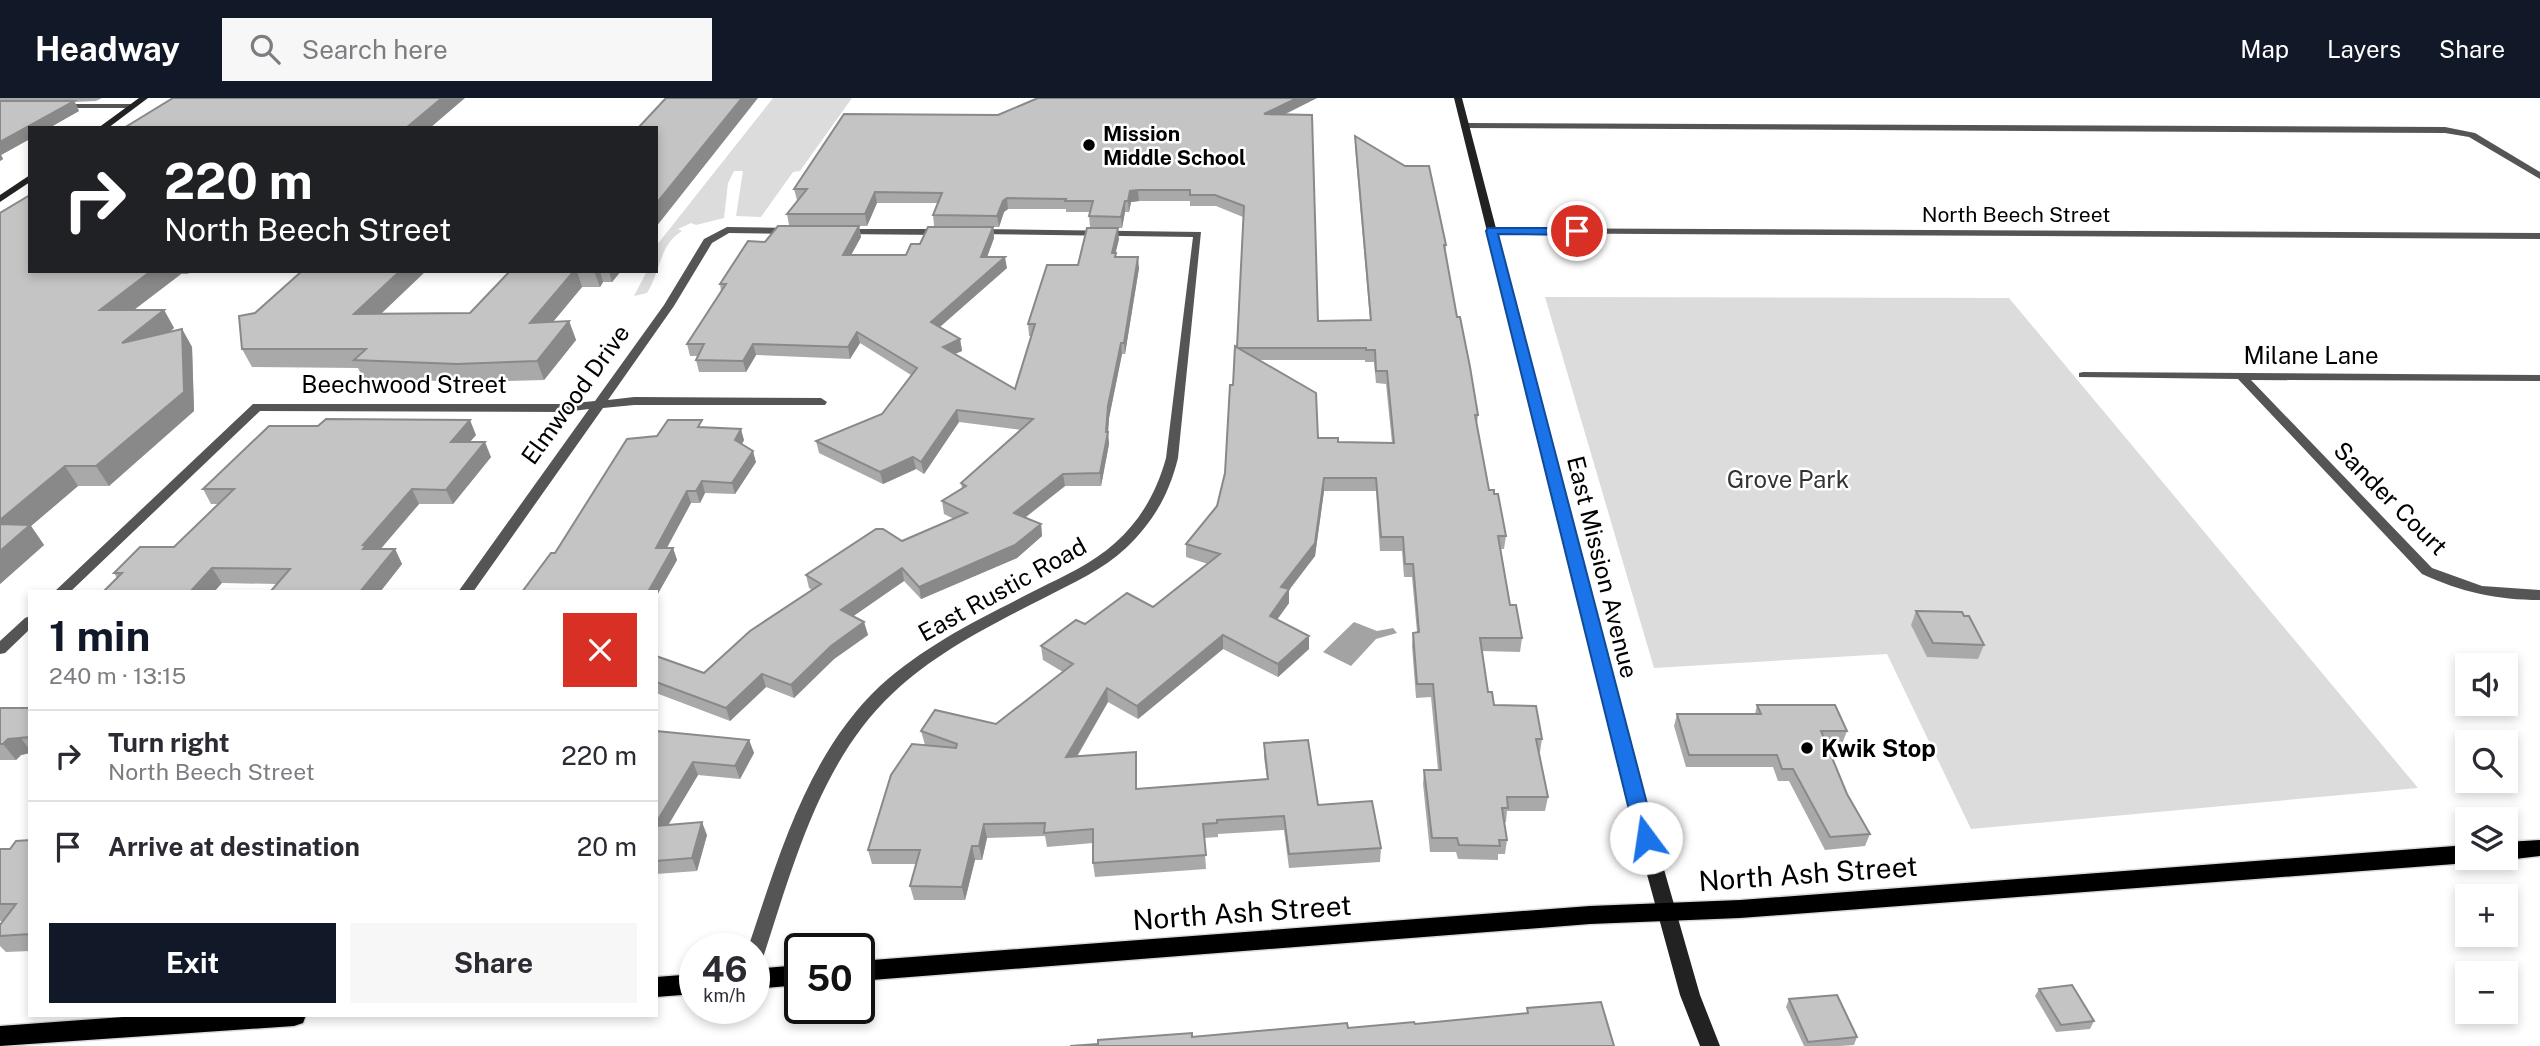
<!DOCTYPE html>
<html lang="en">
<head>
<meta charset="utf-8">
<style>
  :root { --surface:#fff; --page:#f7f7f7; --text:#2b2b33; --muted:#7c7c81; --line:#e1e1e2; --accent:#111827 }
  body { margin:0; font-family:"Public Sans",sans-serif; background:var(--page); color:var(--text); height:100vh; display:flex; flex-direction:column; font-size:26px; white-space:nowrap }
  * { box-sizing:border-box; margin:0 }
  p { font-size:23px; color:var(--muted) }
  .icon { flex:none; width:38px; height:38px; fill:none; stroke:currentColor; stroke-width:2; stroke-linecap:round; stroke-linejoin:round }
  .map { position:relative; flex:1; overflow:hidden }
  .sheet { position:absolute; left:28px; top:492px; width:630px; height:427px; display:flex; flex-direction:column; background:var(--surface); border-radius:0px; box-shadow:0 4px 10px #0003 }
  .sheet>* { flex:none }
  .guide { position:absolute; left:28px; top:28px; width:630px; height:147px; border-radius:0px; box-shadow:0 4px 10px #0003; background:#202124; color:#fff; overflow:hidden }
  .buttons { position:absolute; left:2455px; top:555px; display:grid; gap:14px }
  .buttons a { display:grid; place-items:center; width:63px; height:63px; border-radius:0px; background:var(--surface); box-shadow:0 4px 10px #0003; font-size:35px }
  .speed { position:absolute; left:679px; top:835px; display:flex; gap:14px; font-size:35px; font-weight:700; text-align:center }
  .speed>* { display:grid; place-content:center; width:91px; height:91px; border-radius:50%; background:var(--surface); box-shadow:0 4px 10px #0003; line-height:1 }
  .speed small { font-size:18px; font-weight:400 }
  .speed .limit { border:4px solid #111; border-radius:10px; background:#fff; color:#111 }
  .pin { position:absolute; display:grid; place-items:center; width:60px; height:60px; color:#fff; margin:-30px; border:4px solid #fff; border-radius:50%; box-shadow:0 2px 7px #0007 }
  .me { position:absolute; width:77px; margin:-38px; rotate:346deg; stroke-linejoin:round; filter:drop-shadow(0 0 5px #0008) }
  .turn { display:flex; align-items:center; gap:24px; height:147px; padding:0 21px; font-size:32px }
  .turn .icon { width:91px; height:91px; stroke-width:2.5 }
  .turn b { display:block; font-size:49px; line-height:60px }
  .round { display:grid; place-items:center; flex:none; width:74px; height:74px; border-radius:0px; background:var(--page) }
  .head { display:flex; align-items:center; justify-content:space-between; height:119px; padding:0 21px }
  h1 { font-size:42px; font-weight:700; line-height:52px; color:var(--accent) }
  .primary-button { display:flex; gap:14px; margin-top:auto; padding:14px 21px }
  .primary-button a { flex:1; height:80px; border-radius:0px; background:var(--accent); color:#fff; font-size:28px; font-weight:700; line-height:80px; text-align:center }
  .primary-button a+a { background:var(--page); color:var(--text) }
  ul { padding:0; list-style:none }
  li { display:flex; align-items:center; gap:21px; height:91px; padding:0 21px; border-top:2px solid var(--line) }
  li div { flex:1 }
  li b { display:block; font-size:26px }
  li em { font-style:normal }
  header { display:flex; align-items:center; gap:42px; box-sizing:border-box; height:98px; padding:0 35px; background:var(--accent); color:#fff }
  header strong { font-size:33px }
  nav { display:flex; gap:38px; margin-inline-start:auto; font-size:24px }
  .search { width:490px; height:63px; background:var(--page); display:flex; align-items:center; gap:18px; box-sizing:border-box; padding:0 24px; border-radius:0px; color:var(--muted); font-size:26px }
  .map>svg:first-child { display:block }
  .green { fill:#dcdcdc }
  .water { fill:#a3a3a3 }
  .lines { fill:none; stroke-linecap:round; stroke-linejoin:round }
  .primary-casing { stroke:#dbdbdb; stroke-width:3 }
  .minor { fill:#555; fill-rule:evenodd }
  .secondary { fill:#222; fill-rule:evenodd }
  .primary { fill:#000; fill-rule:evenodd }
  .wall { fill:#a9a9a9; fill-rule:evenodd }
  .shaded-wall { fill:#898989 }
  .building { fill:#c4c4c4; stroke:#898989; stroke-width:2; fill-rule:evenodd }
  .route { fill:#1a73e8; stroke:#114b97; stroke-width:2 }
  .poi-dot { fill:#000; stroke:#fff; stroke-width:2.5 }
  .labels { text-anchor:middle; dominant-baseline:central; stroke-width:5; stroke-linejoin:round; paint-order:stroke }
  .far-poi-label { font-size:21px; font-weight:bold; fill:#000; stroke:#fff; text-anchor:start }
  .far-street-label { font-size:21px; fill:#000; stroke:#fff }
  .street-label { font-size:24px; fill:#000; stroke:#fff }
  .park-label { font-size:24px; fill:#333; stroke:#fff }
  .poi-label { font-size:24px; font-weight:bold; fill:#000; stroke:#fff; text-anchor:start }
  .near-street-label { font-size:28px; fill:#000; stroke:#fff }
</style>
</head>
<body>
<header>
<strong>Headway</strong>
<div class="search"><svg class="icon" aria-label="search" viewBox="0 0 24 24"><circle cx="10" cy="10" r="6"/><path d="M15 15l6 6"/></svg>Search here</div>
<nav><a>Map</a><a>Layers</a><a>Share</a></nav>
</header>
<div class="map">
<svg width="2540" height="948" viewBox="0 0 2540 948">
  <rect width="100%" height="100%" fill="#fff"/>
  <g class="green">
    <path d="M773,0H852L800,73L793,74L761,119L736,118L743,73H734L728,85L724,120L696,127L691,125L678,131L682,133C659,147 661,173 647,195L634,198L647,173H656V148Z"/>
    <polygon points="1545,199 2009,200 2418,690 1971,731 1887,556 1654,570"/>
  </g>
  <polygon class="water" points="1354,524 1377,533 1393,530 1397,535 1376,541 1351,568 1323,554"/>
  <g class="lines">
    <defs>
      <g id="primary">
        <polygon points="2540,742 2540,758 2506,762 2500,760 2506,760 2506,744"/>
        <polygon points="2468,747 2468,760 2477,760 2468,765 1740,820 1590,826 859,883 859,863 1590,808 1740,802"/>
        <polygon points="800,867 800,887 754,891 754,871"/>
        <polygon points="695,876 695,896 656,899 656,879"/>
        <polygon points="150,917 306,917 303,925 294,928 0,948 0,928"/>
      </g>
    </defs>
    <use href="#primary" class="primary-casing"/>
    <g class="minor">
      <polygon points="58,6 133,6 137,8 133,10 61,10 57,8"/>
      <polygon points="1465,25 2445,29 2475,35 2540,74 2540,81 2469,39 2445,35 1462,30 1461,28"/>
      <polygon points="727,129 792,130 797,133 792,136 729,135 712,145 674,208 608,302 634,299 821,300 827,304 825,307 634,307 603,310 473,494 458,494 589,311 564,314 260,313 70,494 54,494 253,306 564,306 595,303 664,207 704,141"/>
      <polygon points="1492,130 2540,135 2540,141 1489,135 1489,131"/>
      <polygon points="837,131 942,131 947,134 942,137 840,136 835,133"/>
      <path d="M977,131L1201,134L1178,360C1169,397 1153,424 1126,450C1103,472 1072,485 1044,500C991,527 936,554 892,596C820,664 793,768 763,860L761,866L754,868V850H748C779,758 807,657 880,588C926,546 983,519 1038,491C1064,478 1093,465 1115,445C1141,422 1157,393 1166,360L1193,139L974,136L972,134Z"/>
      <path d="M2083,274L2540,277V283L2251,282L2432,470L2482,488L2540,492V502C2497,502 2461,494 2422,476L2238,281L2079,279V275Z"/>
      <polygon points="30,518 30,531 5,555 0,556 0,543 25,520"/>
    </g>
    <g class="secondary">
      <polygon points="139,0 148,0 108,30 98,30"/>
      <polygon points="1454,0 1462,0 1655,740 1700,897 1720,948 1700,948 1680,897 1637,740"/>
      <polygon points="30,77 30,84 0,104 0,97"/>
    </g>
    <use href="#primary" class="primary"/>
  </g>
  <g class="wall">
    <polygon points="0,0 102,0 96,3 75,4 79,13 1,57 3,61 0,63"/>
    <path d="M1038,0H1317L1284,17L1318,223L1370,222L1355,48V38L1446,147L1445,155L1457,219L1478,317L1477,326L1489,392L1494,396L1506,438L1504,451H1501L1510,507L1522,540L1520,554L1482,553L1488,594L1494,607L1542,641L1540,654H1539L1548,699L1545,713H1507L1506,724H1504L1507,742L1505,756H1498V762L1458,761L1456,754H1430L1423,686L1424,672H1438L1431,599L1416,600L1412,548L1413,535L1417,534L1412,479H1404L1402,453H1380L1376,393H1324L1315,458L1289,492V505L1277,522L1309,551L1278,579L1223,551L1138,621L1108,604L1077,659L1136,654L1137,691L1267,681L1264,659V645L1318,707L1381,750L1380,764L1289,770L1284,732L1218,736V739L1204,740L1206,771L1095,779L1093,765V745L1047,749L1045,738L987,740L982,762H975L965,802H914L910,788L916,766H872L868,752L925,647L921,633L996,626L1063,574L1043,562L1041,548L1085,526L1153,509L1208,466L1186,459V446L1217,408L1225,375L1237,249L1243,119L1216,108H1190V103H1139L1131,104L1129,114H1125L1122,130L1090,129L1089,118L1091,114H1066V111H1008L1004,114L999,129L934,128L933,117L938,105H877L867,128L789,127L787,116L798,102H797L794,91L998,17ZM1259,262H1365V264H1374L1376,285L1386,286L1392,345L1338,344L1318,340Z"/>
    <polygon points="0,115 30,173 191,173 188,176 181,176 134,212 164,212 174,230 170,234 182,231 192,249 194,313 109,388 78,388 31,428 44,447 0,486"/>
    <polygon points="859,128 861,139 851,157 906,157 920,146 993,129 994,140 987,159 1007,170 939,229 960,241 962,253 955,256 1015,291 1031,238 1029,238 1028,226 1078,167 1119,141 1115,155 1116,159 1139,170 1125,256 1122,256 1109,320 1108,335 1109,346 1101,388 1065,388 1025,420 1041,426 1042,438 1017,460 921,501 904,483 853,518 864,524 868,537 834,561 794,600 766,589 730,623 656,595 656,558 704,575 812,492 809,490 806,477 902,443 954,421 944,416 942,403 962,391 961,385 1021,332 959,324 924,376 916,371 883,386 819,355 816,343 882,316 911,277 860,245 850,261 756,257 746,274 699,274 696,262 698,258 690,258 687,246 721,193 720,186 765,144"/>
    <polygon points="510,173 621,173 612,184 603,184 600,189 582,189 553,224 569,223 576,242 544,282 465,284 363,280 358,270 252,269 242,251 255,215 470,215"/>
    <polygon points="704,329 744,342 742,346 756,364 735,396 705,395 700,405 691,405 667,450 673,450 677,462 656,499 656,494 555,455 657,338"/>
    <polygon points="476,337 469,344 491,359 453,406 419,406 380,451 395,451 402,466 380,494 270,494 276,486 222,485 117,480 114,475 174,449 219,406 211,406 203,391"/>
    <polygon points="1916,513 1984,547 1978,561 1927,559 1911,527"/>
    <polygon points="1757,607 1847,633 1842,646 1826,645 1847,696 1870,736 1865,748 1825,752 1789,683 1778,683 1773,669 1686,669 1674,628 1677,616 1755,616"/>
    <polygon points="0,610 30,610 30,655 21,657 16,662 0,662"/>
    <polygon points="656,633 749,642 754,655 740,681 698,677 668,727 707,737 697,773 656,776"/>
    <polygon points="30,742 30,853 6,854 0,848 0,827 3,823 0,823 0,751 10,751"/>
    <polygon points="2039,891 2094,923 2090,931 2056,934 2035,898"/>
    <polygon points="1789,901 1857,939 1854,947 1840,948 1804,948 1786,909"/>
  </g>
  <g class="shaded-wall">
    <polygon points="442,0 465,0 430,30 406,30"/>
    <polygon points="742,0 758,0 656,129 656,106"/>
    <polygon points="1297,0 1317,0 1264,26 1264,16"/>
    <polygon points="74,3 79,13 49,30 30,30 30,41 1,57 3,61 0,63 0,44"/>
    <polygon points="1138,92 1139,103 1131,104 1129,114 1128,103 1130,93"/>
    <polygon points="875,94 877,105 867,128 865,116"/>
    <polygon points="1007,100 1008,111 1004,114 999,129 997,118 1003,103"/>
    <polygon points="1125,103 1125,114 1122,130 1121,119"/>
    <polygon points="859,128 861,139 845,168 843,157"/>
    <polygon points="993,129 994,140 983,170 981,159"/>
    <polygon points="1118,130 1119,141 1113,166 1112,155"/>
    <polygon points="1005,159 1007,170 932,236 931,224"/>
    <polygon points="1138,159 1139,170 1125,256 1124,245"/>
    <polygon points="151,173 179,173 181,176 110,230 100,212"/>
    <polygon points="400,173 426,173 362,234 354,216"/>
    <polygon points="574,173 577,173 582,189 537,243 530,225"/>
    <polygon points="594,173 600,173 603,184 600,189"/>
    <polygon points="609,173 621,173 612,184"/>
    <polygon points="164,212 174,230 132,263 122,245"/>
    <polygon points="569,223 576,242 544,282 537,263"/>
    <polygon points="182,231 192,249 194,313 109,388 96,368"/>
    <polygon points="857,234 860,245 850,261 848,249"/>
    <polygon points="960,241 962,253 944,260 943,249"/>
    <polygon points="1121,245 1122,256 1109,320 1108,335 1109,346 1101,388 1100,375 1108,308"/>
    <polygon points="753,246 756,257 746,274 743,263"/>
    <polygon points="957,312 959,324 924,376 921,364"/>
    <polygon points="470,322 476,337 457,359 451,344"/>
    <polygon points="741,331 744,342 738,353 735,342"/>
    <polygon points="485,344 491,359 453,406 446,392"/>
    <polygon points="753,353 756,364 735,396 732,385"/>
    <polygon points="913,359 916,371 883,386 880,374"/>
    <polygon points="65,368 78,388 31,428 44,447 0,486 0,422"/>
    <polygon points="1063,376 1065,388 1015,427 1014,415"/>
    <polygon points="1324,380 1324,393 1315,458 1289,492 1289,505 1270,531 1270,518"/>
    <polygon points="702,383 705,395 700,405 696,393"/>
    <polygon points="412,391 419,406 373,460 363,451 363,447"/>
    <polygon points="687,393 691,405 660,462 656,450"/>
    <polygon points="1041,426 1042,438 1017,460 921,501 919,489"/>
    <polygon points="673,450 677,462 656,499 656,494 648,494"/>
    <polygon points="395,451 402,466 380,494 360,494"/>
    <polygon points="212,470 222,485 214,494 190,494"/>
    <polygon points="902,470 904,483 845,524 841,512"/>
    <polygon points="864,524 868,537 834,561 794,600 791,587 831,548"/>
    <polygon points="1223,537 1223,551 1138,621 1137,608"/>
    <polygon points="1309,538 1309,551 1278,579 1278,566"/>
    <polygon points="762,576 766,589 730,623 726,610"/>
    <polygon points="1107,590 1108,604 1068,673 1066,659"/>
    <polygon points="20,639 30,652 30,655 21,657 16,662 3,646 8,641"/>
    <polygon points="749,642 754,655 740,681 735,668"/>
    <polygon points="693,664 698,677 660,741 656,733 656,725"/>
    <polygon points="702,724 707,737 697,773 692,760"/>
    <polygon points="984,726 987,740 982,762 979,748"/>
    <polygon points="972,748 975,762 965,802 962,789"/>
  </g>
  <g class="building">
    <polygon points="173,0 442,0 406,30 124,30"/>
    <polygon points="666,0 742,0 656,106 656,30 638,30"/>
    <path d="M1038,0H1297L1264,16L1312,17L1318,223L1371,222L1355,38L1405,68H1429L1446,147H1444L1457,219H1460L1470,269L1478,317H1475L1489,392H1494V396H1498L1506,438H1498L1510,507H1516L1522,540H1480L1488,594H1492L1494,607L1536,608L1542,641H1536L1548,699H1507L1508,710H1502L1507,742H1499L1500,748L1459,747L1457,740H1432L1424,672H1441L1433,586H1417L1413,535L1419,534L1413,466H1405L1403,439H1381L1376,380H1324L1315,445L1281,489L1289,491L1270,518L1309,538L1278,566L1223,537L1137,608L1107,590L1066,659L1136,654V691L1268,681L1264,645L1308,642L1318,707L1372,703L1381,750L1289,756L1284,718L1217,722V725L1203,726L1206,757L1093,765V731L1044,735L1045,725L984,726L979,748H972L962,789L910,788L920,752H868L891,677L912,646L956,650L957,646L921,633L935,612L996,626L1073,566L1041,548L1076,522L1085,526L1127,495L1153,509L1220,456L1186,446L1217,408L1225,375L1230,287H1233L1235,248L1237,249L1244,108L1215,97H1190V92H1138L1130,93L1128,103H1125L1121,119L1089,118L1093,103H1065L1066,101L1007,100L1003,103L997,118L933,117L942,95L875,94L865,116H787L807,91H794L844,16L998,17ZM1238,250H1366V252H1375L1376,273H1387L1394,345L1338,344V340H1318L1316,295Z"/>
    <polygon points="0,3 74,3 0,44"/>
    <polygon points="30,97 30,173 151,173 100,212 164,212 122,245 182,231 184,294 96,368 65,368 0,422 0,115"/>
    <polygon points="778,128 859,128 843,157 906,157 911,146 920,146 928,129 993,129 981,159 1005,159 931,224 960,241 943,249 1015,291 1035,226 1028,226 1047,167 1078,167 1087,130 1118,130 1112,155 1116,155 1115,159 1138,159 1124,245 1121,245 1108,308 1106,334 1108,334 1100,375 1063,376 1014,415 1041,426 1015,447 919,489 902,470 841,512 864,524 831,548 791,587 762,576 726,610 656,584 656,558 704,575 750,533 821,486 806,477 876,431 883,431 902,443 967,415 942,403 966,388 961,385 1033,321 957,312 921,364 913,359 880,374 816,343 882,316 917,270 857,234 848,249 753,246 743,263 696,262 704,246 687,246 726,186 720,186 748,143 765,144"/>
    <polygon points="302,173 400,173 354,216 470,215 510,173 574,173 530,225 569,223 537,263 457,266 354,262 366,251 242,251 239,218 255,215"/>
    <polygon points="326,321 470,322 451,344 485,344 446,392 412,391 363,447 366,447 363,451 395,451 360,494 270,494 290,471 212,470 190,494 103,494 122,475 114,475 140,449 174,449 234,391 203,391 269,328 318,328"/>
    <polygon points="668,322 702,322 698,329 741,331 735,342 753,353 732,385 702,383 696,393 687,393 656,450 673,450 648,494 522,494 551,455 555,455 627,341 657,338"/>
    <polygon points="0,426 30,427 0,453"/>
    <polygon points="1916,513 1962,514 1964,518 1969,518 1984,547 1933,545"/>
    <polygon points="1757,607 1835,607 1847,633 1821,633 1847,696 1870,736 1830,739 1793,671 1782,671 1777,657 1689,657 1677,616 1761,616"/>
    <polygon points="0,610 30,610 30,639 8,641 3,646 0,646"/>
    <polygon points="656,633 749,642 735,668 693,664 656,725"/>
    <polygon points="702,724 692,760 656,763 656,728"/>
    <polygon points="30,742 30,836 0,838 0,827 16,806 0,806 0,751 10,751 16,743"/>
    <polygon points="2072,887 2094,923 2061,927 2039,891"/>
    <polygon points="1837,897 1857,939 1808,944 1789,901"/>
    <polygon points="1601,904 1614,948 1070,948 1098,946 1098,942 1192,935 1192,939 1347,925 1348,930 1414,924 1415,926 1528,915 1527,910"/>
  </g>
  <polygon class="route" points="1488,130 1577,130 1583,133 1577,137 1498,136 1656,740 1653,745 1646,747 1639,745 1636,740 1486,133"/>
  <g class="poi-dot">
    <circle cx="1089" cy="47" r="7"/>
    <circle cx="1807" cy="650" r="7"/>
  </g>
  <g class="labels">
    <g class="far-poi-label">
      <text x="1103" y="35">Mission<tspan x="1103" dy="24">Middle School</tspan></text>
    </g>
    <g class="far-street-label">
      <text x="2016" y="116">North Beech Street</text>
    </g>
    <g class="street-label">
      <text x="2311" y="257">Milane Lane</text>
      <text x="404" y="286">Beechwood Street</text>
      <text transform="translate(575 296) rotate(-54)">Elmwood Drive</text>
      <text transform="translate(2391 400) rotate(45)">Sander Court</text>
      <text transform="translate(1603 469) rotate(76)">East Mission Avenue</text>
      <text transform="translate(1002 491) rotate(-29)">East Rustic Road</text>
    </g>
    <g class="park-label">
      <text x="1788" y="381">Grove Park</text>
    </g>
    <g class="poi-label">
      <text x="1821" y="650">Kwik Stop</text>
    </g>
    <g class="near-street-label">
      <text transform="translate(1808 775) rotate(-4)">North Ash Street</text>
      <text transform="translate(1242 814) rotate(-4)">North Ash Street</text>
    </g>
  </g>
</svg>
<div class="buttons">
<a><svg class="icon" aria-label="sound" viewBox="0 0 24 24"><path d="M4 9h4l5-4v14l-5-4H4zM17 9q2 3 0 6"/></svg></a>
<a><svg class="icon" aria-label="search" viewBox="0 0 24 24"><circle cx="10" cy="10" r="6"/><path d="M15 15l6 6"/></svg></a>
<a><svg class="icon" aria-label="layers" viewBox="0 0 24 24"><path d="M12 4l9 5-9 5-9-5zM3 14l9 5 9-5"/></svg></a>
<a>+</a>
<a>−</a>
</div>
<div class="speed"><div>46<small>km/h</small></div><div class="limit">50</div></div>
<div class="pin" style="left:1577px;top:133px;background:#d93025"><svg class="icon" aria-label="arrive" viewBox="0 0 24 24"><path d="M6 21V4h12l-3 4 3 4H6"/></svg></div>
<svg class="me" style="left:1646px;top:740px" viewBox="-20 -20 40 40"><circle r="19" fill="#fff"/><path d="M0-13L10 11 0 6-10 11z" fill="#1a73e8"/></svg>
<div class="guide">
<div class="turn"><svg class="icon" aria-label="right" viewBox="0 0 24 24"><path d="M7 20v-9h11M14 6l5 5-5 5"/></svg><div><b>220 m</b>North Beech Street</div></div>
</div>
<section class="sheet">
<div class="head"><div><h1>1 min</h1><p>240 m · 13:15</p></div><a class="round" style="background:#d93025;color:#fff"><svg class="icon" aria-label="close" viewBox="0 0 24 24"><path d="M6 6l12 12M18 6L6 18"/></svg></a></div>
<ul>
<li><svg class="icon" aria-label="right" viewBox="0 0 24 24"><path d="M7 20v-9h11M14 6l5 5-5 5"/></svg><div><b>Turn right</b><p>North Beech Street</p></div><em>220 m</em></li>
<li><svg class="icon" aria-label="arrive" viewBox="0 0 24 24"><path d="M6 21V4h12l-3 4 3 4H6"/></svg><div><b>Arrive at destination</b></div><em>20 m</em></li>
</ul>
<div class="primary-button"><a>Exit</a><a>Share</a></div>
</section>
</div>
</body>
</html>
